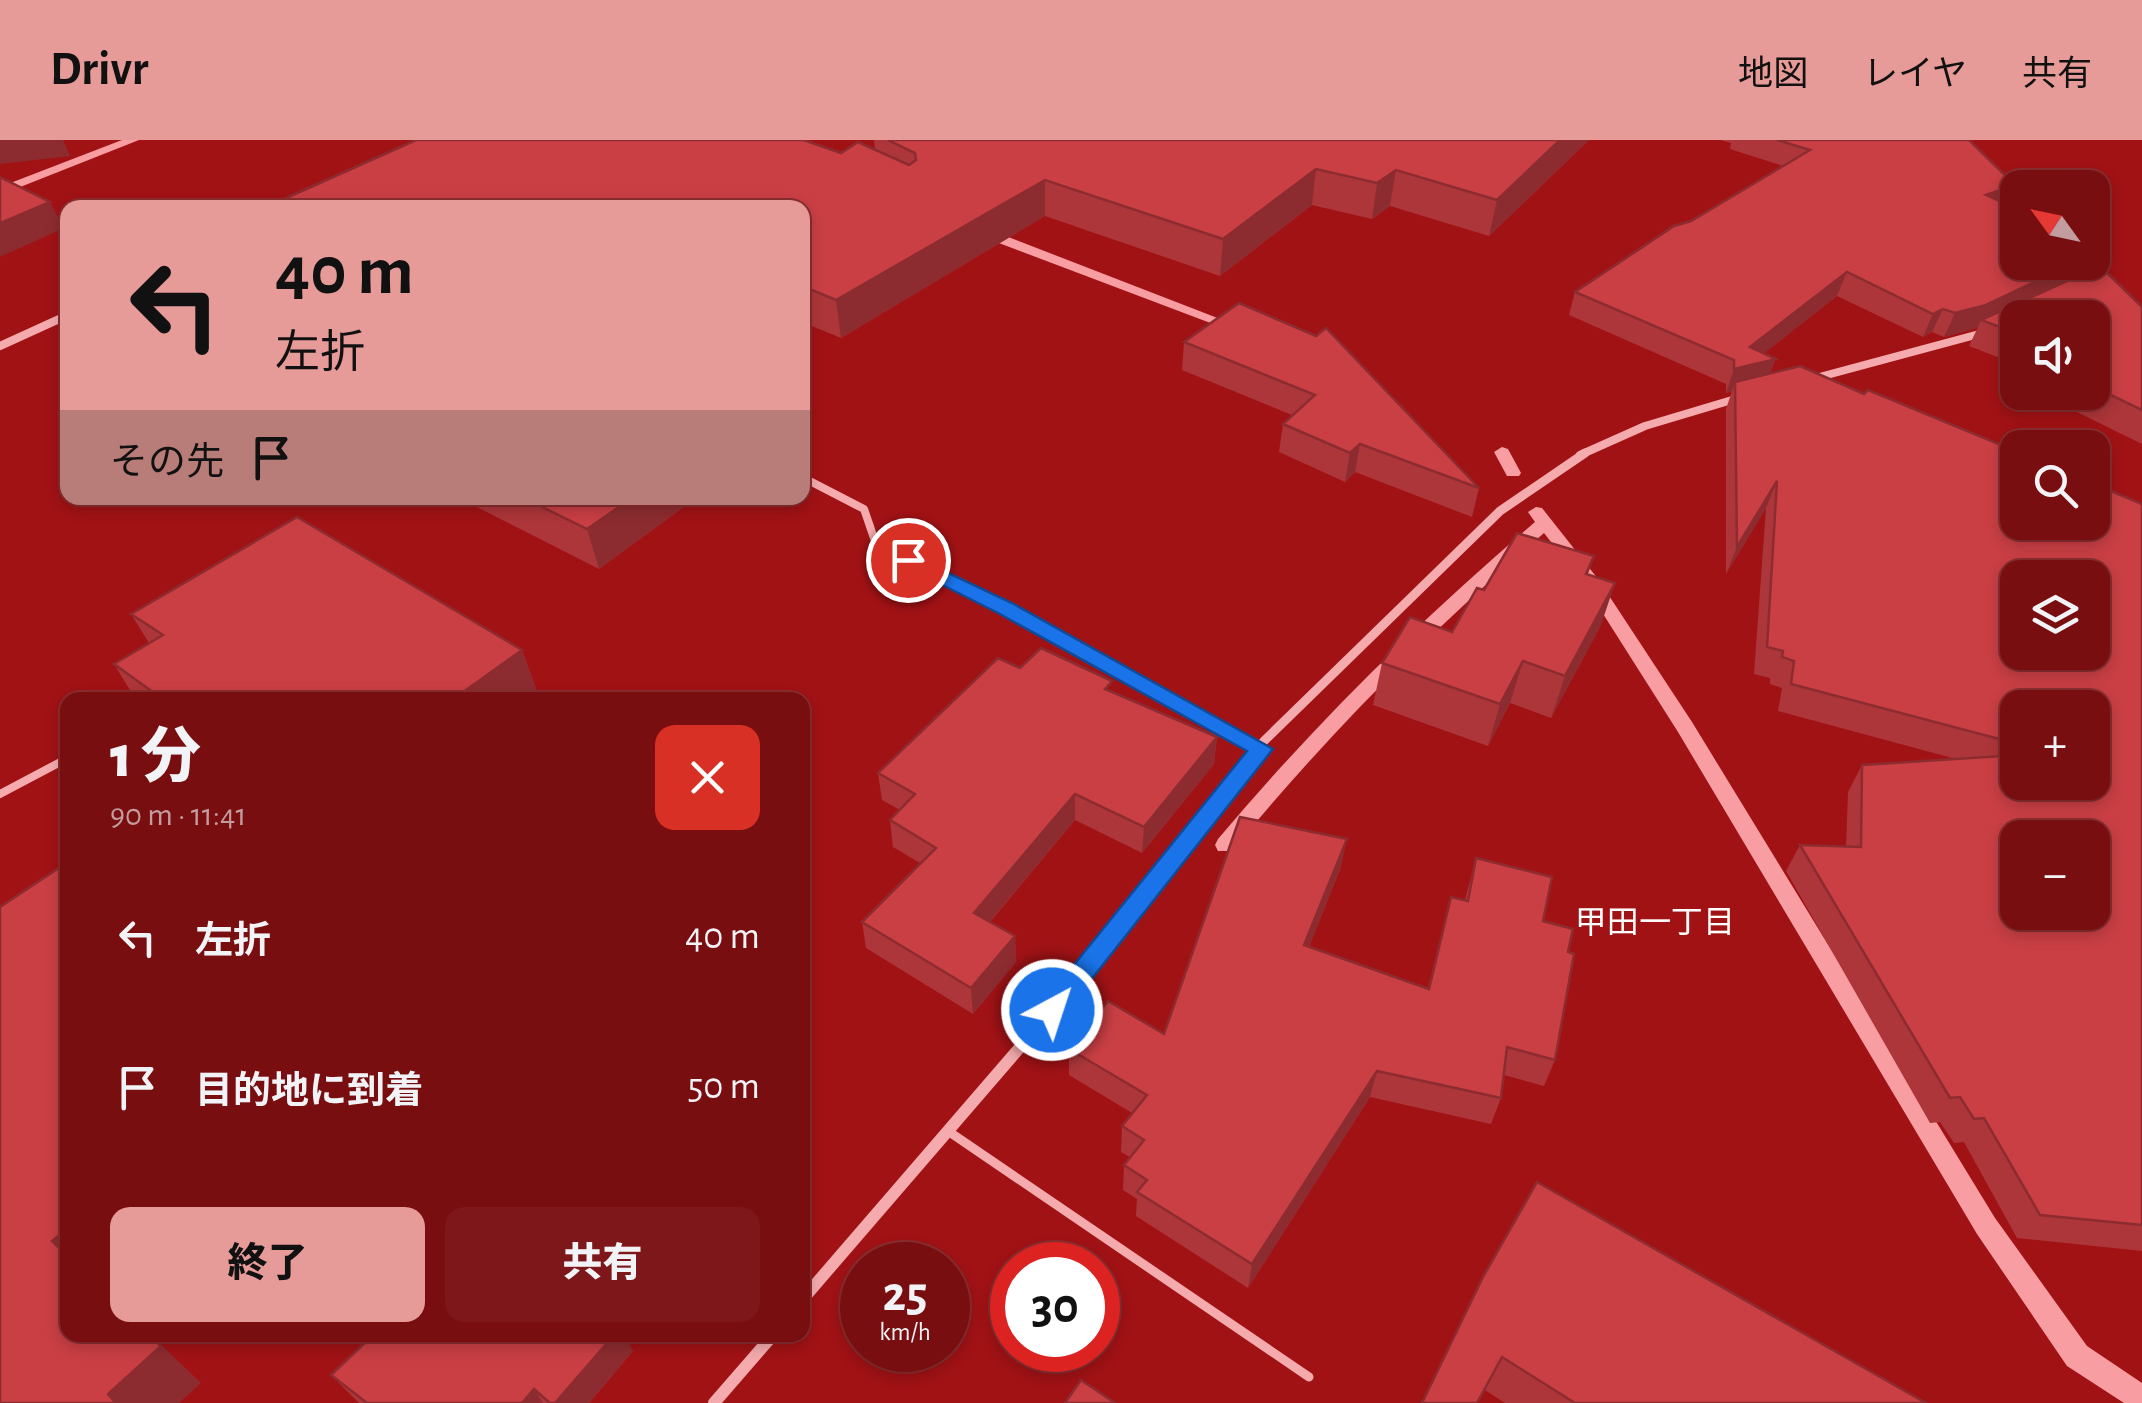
<!DOCTYPE html>
<html lang="ja">
<head>
<meta charset="utf-8">
<style>
  :root { --surface:#790e10; --page:#7e1719; --text:#f1f3f6; --muted:#c39c9f; --line:#8a2e30; --accent:#e69b98 }
  body { margin:0; font-family:"Alegreya Sans","Noto Sans JP",sans-serif; background:var(--page); color:var(--text); height:100vh; display:flex; flex-direction:column; font-size:38px; white-space:nowrap }
  * { box-sizing:border-box; margin:0 }
  p { font-size:32px; color:var(--muted) }
  .icon { flex:none; width:55px; height:55px; fill:none; stroke:currentColor; stroke-width:2; stroke-linecap:round; stroke-linejoin:round }
  .map { position:relative; flex:1; overflow:hidden }
  .panel { position:absolute; left:60px; top:552px; width:750px; height:650px; display:flex; flex-direction:column; background:var(--surface); border-radius:20px; box-shadow:0 5px 15px #0003,0 0 0 2px var(--line) }
  .panel>* { flex:none }
  .guide { position:absolute; left:60px; top:60px; width:750px; height:305px; border-radius:20px; box-shadow:0 5px 15px #0003,0 0 0 2px var(--line); background:#e69b98; color:#111; overflow:hidden }
  .needle { width:65px; rotate:303deg }
  .controls { position:absolute; left:2000px; top:30px; display:grid; gap:20px }
  .controls a { display:grid; place-items:center; width:110px; height:110px; border-radius:20px; background:var(--surface); box-shadow:0 5px 15px #0003,0 0 0 2px var(--line); font-size:50px }
  .speed { position:absolute; left:840px; top:1102px; display:flex; gap:20px; font-size:50px; font-weight:700; text-align:center }
  .speed>* { display:grid; place-content:center; width:130px; height:130px; border-radius:50%; background:var(--surface); box-shadow:0 5px 15px #0003,0 0 0 2px var(--line); line-height:1 }
  .speed small { font-size:25px; font-weight:400 }
  .speed .limit { border:15px solid #d22; background:#fff; color:#111 }
  .pin { position:absolute; display:grid; place-items:center; width:85px; height:85px; color:#fff; margin:-42px; border:5px solid #fff; border-radius:50%; box-shadow:0 2px 10px #0007 }
  .me { position:absolute; width:110px; margin:-55px; rotate:40deg; stroke-linejoin:round; filter:drop-shadow(0 0 8px #0008) }
  .turn { display:flex; align-items:center; gap:35px; height:210px; padding:0 50px; font-size:45px }
  .turn .icon { width:130px; height:130px; stroke-width:2.5 }
  .turn b { display:block; font-size:70px; line-height:85px }
  .then { display:flex; align-items:center; height:95px; padding:0 50px; background:#0003; gap:20px; font-size:38px }
  .round { display:grid; place-items:center; flex:none; width:105px; height:105px; border-radius:20px; background:var(--page) }
  .headline { display:flex; align-items:center; justify-content:space-between; height:170px; padding:0 50px }
  h1 { font-size:60px; font-weight:800; line-height:75px }
  .primary-button { display:flex; gap:20px; margin-top:auto; padding:20px 50px }
  .primary-button a { flex:1; height:115px; border-radius:20px; background:var(--accent); color:#111; font-size:40px; font-weight:800; line-height:115px; text-align:center }
  .primary-button a+a { background:var(--page); color:var(--text) }
  ul { padding:0; list-style:none }
  li { display:flex; align-items:center; gap:30px; height:150px; padding:0 50px }
  li div { flex:1 }
  li b { display:block; font-size:38px }
  li em { font-style:normal }
  header { display:flex; align-items:center; gap:60px; box-sizing:border-box; height:140px; padding:0 50px; background:var(--accent); color:#111 }
  header strong { font-size:48px }
  nav { display:flex; gap:55px; margin-inline-start:auto; font-size:35px }
  .map>svg:first-child { display:block }
  .lines { fill:none; stroke-linecap:round; stroke-linejoin:round }
  .stream { fill:#f89da2; fill-rule:evenodd }
  .lane-far1 { stroke:#f5abae; stroke-width:8 }
  .lane { stroke:#f5abae; stroke-width:9 }
  .street-far2 { stroke:#f5abae; stroke-width:8 }
  .street-far1 { stroke:#f5abae; stroke-width:9 }
  .street { stroke:#f5abae; stroke-width:12 }
  .wall { fill:#ad363a; fill-rule:evenodd }
  .shaded-wall { fill:#8d2c30 }
  .building { fill:#c93f44; stroke:#8d2c30; stroke-width:2.5; fill-rule:evenodd }
  .route { fill:#1a73e8; stroke:#114b97; stroke-width:2.5 }
  .labels { text-anchor:middle; dominant-baseline:central; stroke-width:10; stroke-linejoin:round; paint-order:stroke }
  .neighbourhood-label { font-size:32px; fill:#fff; stroke:#a11215 }
</style>
</head>
<body>
<header>
<strong>Drivr</strong>
<nav><a>地図</a><a>レイヤ</a><a>共有</a></nav>
</header>
<div class="map">
<svg width="2142" height="1263" viewBox="0 0 2142 1263">
  <rect width="100%" height="100%" fill="#a11215"/>
  <g class="lines">
    <g class="stream">
      <polygon points="122,0 139,0 0,55 0,47"/>
      <polygon points="975,88 985,88 1233,184 1221,187 975,94"/>
      <polygon points="1502,307 1508,309 1521,333 1519,336 1507,336 1494,312"/>
      <path d="M1536,367L1542,368L1598,439L1692,582L1995,1078L2087,1206L2142,1243V1263H2124L2067,1226L1977,1094L1678,592L1586,447L1544,393C1431,491 1327,595 1232,711H1218L1215,705L1218,699C1315,584 1420,480 1535,382L1528,372Z"/>
    </g>
    <g class="lane-far1">
      <polyline points="802,337 864,369 876,404 1005,468 1262,609"/>
      <polyline points="0,654 68,618"/>
    </g>
    <polyline class="lane" points="948,991 1309,1237"/>
    <g class="street-far2">
      <polyline points="2082,122 2098,140"/>
      <polyline points="0,206 68,175"/>
      <polyline points="1812,239 1983,193"/>
      <polyline points="1580,315 1645,286 1742,257"/>
    </g>
    <polyline class="street-far1" points="1167,726 1264,601 1500,371 1585,313"/>
    <g class="street">
      <polyline points="802,1160 1078,840 1169,723"/>
      <polyline points="714,1263 773,1195"/>
    </g>
  </g>
  <g class="wall">
    <polygon points="874,0 1589,0 1489,96 1390,66 1372,79 1312,65 1220,136 1045,76 841,198 802,182 802,68 841,13 875,10"/>
    <path d="M1720,0H1969L2006,64L2078,136L2142,167V304L2036,252H2092V178H2018V225L1969,206L1978,187L1944,197L1932,192L1923,197L1837,156L1764,213L1771,233L1864,254L2142,364V1111L2017,1098L1964,1002L1954,1003L1940,982L1930,983L1786,731L1800,705L1846,707L1848,652L1862,625L1956,619L1778,571L1782,548L1770,544V538L1754,534L1766,368L1726,434V269L1732,251L1726,253V244L1569,175L1575,152L1783,26L1730,9L1731,3ZM2018,568L2092,642H2018Z"/>
    <polygon points="1239,163 1479,348 1472,377 1355,332 1345,342 1279,312 1283,284 1292,275 1182,230 1184,202"/>
    <polygon points="459,358 691,358 692,361 599,429"/>
    <polygon points="1594,416 1588,434 1601,485 1551,578 1510,563 1488,606 1373,565 1382,523 1452,492 1484,450"/>
    <polygon points="131,474 522,510 539,557 535,560 136,560 114,524 149,503"/>
    <polygon points="1020,528 1112,552 1217,597 1214,624 1142,713 1075,680 990,782 1015,796 1016,822 973,874 866,808 862,782 920,723 893,707 890,680 900,670 882,660 878,633"/>
    <polygon points="1476,718 1543,781 1568,812 1555,920 1544,946 1504,935 1501,958 1491,984 1370,957 1248,1148 1136,1076 1137,1059 1123,1050 1124,1025 1130,1017 1121,1012 1122,986 1132,973 1069,935 1069,909 1164,894 1341,727 1309,807 1428,848 1451,757 1465,760"/>
    <polygon points="1483,1137 1926,1263 1505,1263 1485,1250 1478,1263 1422,1263"/>
    <polygon points="633,1211 589,1263 359,1263 331,1235"/>
  </g>
  <g class="shaded-wall">
    <polygon points="0,0 63,0 70,16 0,24"/>
    <polygon points="1560,0 1589,0 1489,96 1497,60"/>
    <polygon points="1316,29 1312,65 1220,136 1223,99"/>
    <polygon points="1396,30 1390,66 1372,79 1377,43"/>
    <polygon points="1045,40 1045,76 841,198 836,160"/>
    <polygon points="2015,45 2005,67 1986,55"/>
    <polygon points="50,62 64,88 0,117 0,83"/>
    <polygon points="2076,122 2085,122 2076,140 1981,180 1978,187 1974,189 1944,197 1955,173"/>
    <polygon points="1847,132 1837,156 1748,226 1776,219 1767,242 1735,242 1732,251 1726,253 1734,229 1750,207"/>
    <polygon points="1943,169 1932,192 1923,197 1933,174"/>
    <polygon points="1360,304 1355,332 1345,342 1350,313"/>
    <polygon points="1777,341 1766,368 1726,434 1737,407"/>
    <polygon points="632,358 691,358 692,361 599,429 587,389"/>
    <polygon points="1615,443 1601,485 1551,578 1565,536"/>
    <polygon points="522,510 539,557 535,560 452,560"/>
    <polygon points="1523,521 1510,563 1488,606 1500,564"/>
    <polygon points="1217,597 1214,624 1142,713 1144,687"/>
    <polygon points="1075,654 1075,680 976,798 974,773"/>
    <polygon points="1347,699 1341,727 1299,832 1304,805"/>
    <polygon points="1015,796 1016,822 973,874 971,848"/>
    <polygon points="1377,931 1370,957 1248,1148 1252,1124"/>
    <polygon points="68,1088 68,1116 52,1101"/>
    <polygon points="151,1195 201,1243 179,1263 116,1263 108,1254"/>
    <polygon points="614,1195 625,1195 633,1211 589,1263 555,1263"/>
    <polygon points="534,1249 543,1263 522,1263"/>
  </g>
  <g class="building">
    <polygon points="416,0 804,0 841,13 858,2 909,25 916,20 915,13 888,0 1560,0 1497,60 1396,30 1377,43 1316,29 1223,99 1045,40 836,160 802,146 802,68 264,68"/>
    <polygon points="1777,0 1969,0 2015,45 1986,55 2018,69 2018,122 2076,122 1986,165 1955,173 1943,169 1933,174 1847,132 1750,207 1776,219 1734,229 1734,220 1575,152 1674,86 1691,81 1810,10"/>
    <polygon points="0,37 50,62 0,83"/>
    <polygon points="2100,126 2142,167 2142,270 2092,246 2092,178 2018,178 2018,194 1981,180"/>
    <polygon points="1239,163 1316,196 1326,188 1479,348 1360,304 1350,313 1283,284 1315,255 1184,202"/>
    <path d="M1800,226L1864,254L1868,250L2018,312V382H2092V343L2142,364V1085L2040,1075L1984,978L1974,979L1960,957L1950,958L1800,705L1861,707L1862,625L2018,615V642H2092V568H2018V604L1791,544L1794,521L1782,517L1783,511L1767,507L1777,341L1737,407L1735,242ZM2018,438H2092V512H2018ZM2018,698H2092V772H2018Z"/>
    <polygon points="524,358 632,358 587,389"/>
    <polygon points="297,377 522,510 452,560 164,560 114,524 163,495 131,474"/>
    <polygon points="1517,393 1594,416 1586,434 1615,443 1565,536 1523,521 1500,564 1382,523 1410,477 1452,492 1477,448 1484,450"/>
    <polygon points="1041,508 1112,541 1105,549 1217,597 1144,687 1075,654 974,773 1015,796 971,848 862,782 936,708 890,680 915,654 878,633 998,518 1020,528"/>
    <polygon points="1240,677 1347,699 1304,805 1429,849 1451,757 1468,761 1476,718 1552,737 1543,781 1573,789 1568,812 1574,814 1555,920 1507,907 1501,958 1377,931 1252,1124 1137,1052 1147,1040 1124,1025 1144,1000 1122,986 1147,955 1069,909 1108,861 1164,894"/>
    <polygon points="68,722 68,1088 52,1101 68,1116 68,1195 150,1195 161,1206 108,1254 116,1263 0,1263 0,767"/>
    <polygon points="1537,1042 1926,1263 1575,1263 1502,1217 1477,1263 1422,1263 1483,1137"/>
    <polygon points="373,1195 614,1195 555,1263 550,1263 534,1249 522,1263 367,1263 331,1235"/>
    <polygon points="1081,1240 1115,1263 1065,1263"/>
  </g>
  <polygon class="route" points="908,414 1012,463 1273,609 1061,878 1043,878 1039,870 1043,863 1247,611 998,473 901,424 898,420"/>
  <g class="labels">
    <g class="neighbourhood-label">
      <text x="1655" y="783">甲田一丁目</text>
    </g>
  </g>
</svg>
<div class="controls">
<a><svg class="needle" viewBox="-14 -14 28 28"><path d="M0-13l5 13h-10z" fill="#e53935"/><path d="M0 13l5-13h-10z" fill="#c39c9f"/></svg></a>
<a><svg class="icon" aria-label="sound" viewBox="0 0 24 24"><path d="M4 9h4l5-4v14l-5-4H4zM17 9q2 3 0 6"/></svg></a>
<a><svg class="icon" aria-label="search" viewBox="0 0 24 24"><circle cx="10" cy="10" r="6"/><path d="M15 15l6 6"/></svg></a>
<a><svg class="icon" aria-label="layers" viewBox="0 0 24 24"><path d="M12 4l9 5-9 5-9-5zM3 14l9 5 9-5"/></svg></a>
<a>+</a>
<a>−</a>
</div>
<div class="speed"><div>25<small>km/h</small></div><div class="limit">30</div></div>
<div class="pin" style="left:908px;top:420px;background:#d93025"><svg class="icon" aria-label="arrive" viewBox="0 0 24 24"><path d="M6 21V4h12l-3 4 3 4H6"/></svg></div>
<svg class="me" style="left:1052px;top:870px" viewBox="-20 -20 40 40"><circle r="17" fill="#1a73e8" stroke="#fff" stroke-width="3"/><path d="M0-11L8 9 0 5-8 9z" fill="#fff"/></svg>
<div class="guide">
<div class="turn"><svg class="icon" aria-label="left" viewBox="0 0 24 24"><path d="M17 20v-9H6M10 6l-5 5 5 5"/></svg><div><b>40 m</b>左折</div></div>
<div class="then">その先<svg class="icon" aria-label="arrive" viewBox="0 0 24 24"><path d="M6 21V4h12l-3 4 3 4H6"/></svg></div>
</div>
<section class="panel">
<div class="headline"><div><h1>1 分</h1><p>90 m · 11:41</p></div><a class="round" style="background:#d93025;color:#fff"><svg class="icon" aria-label="close" viewBox="0 0 24 24"><path d="M6 6l12 12M18 6L6 18"/></svg></a></div>
<ul>
<li><svg class="icon" aria-label="left" viewBox="0 0 24 24"><path d="M17 20v-9H6M10 6l-5 5 5 5"/></svg><div><b>左折</b></div><em>40 m</em></li>
<li><svg class="icon" aria-label="arrive" viewBox="0 0 24 24"><path d="M6 21V4h12l-3 4 3 4H6"/></svg><div><b>目的地に到着</b></div><em>50 m</em></li>
</ul>
<div class="primary-button"><a>終了</a><a>共有</a></div>
</section>
</div>
</body>
</html>
